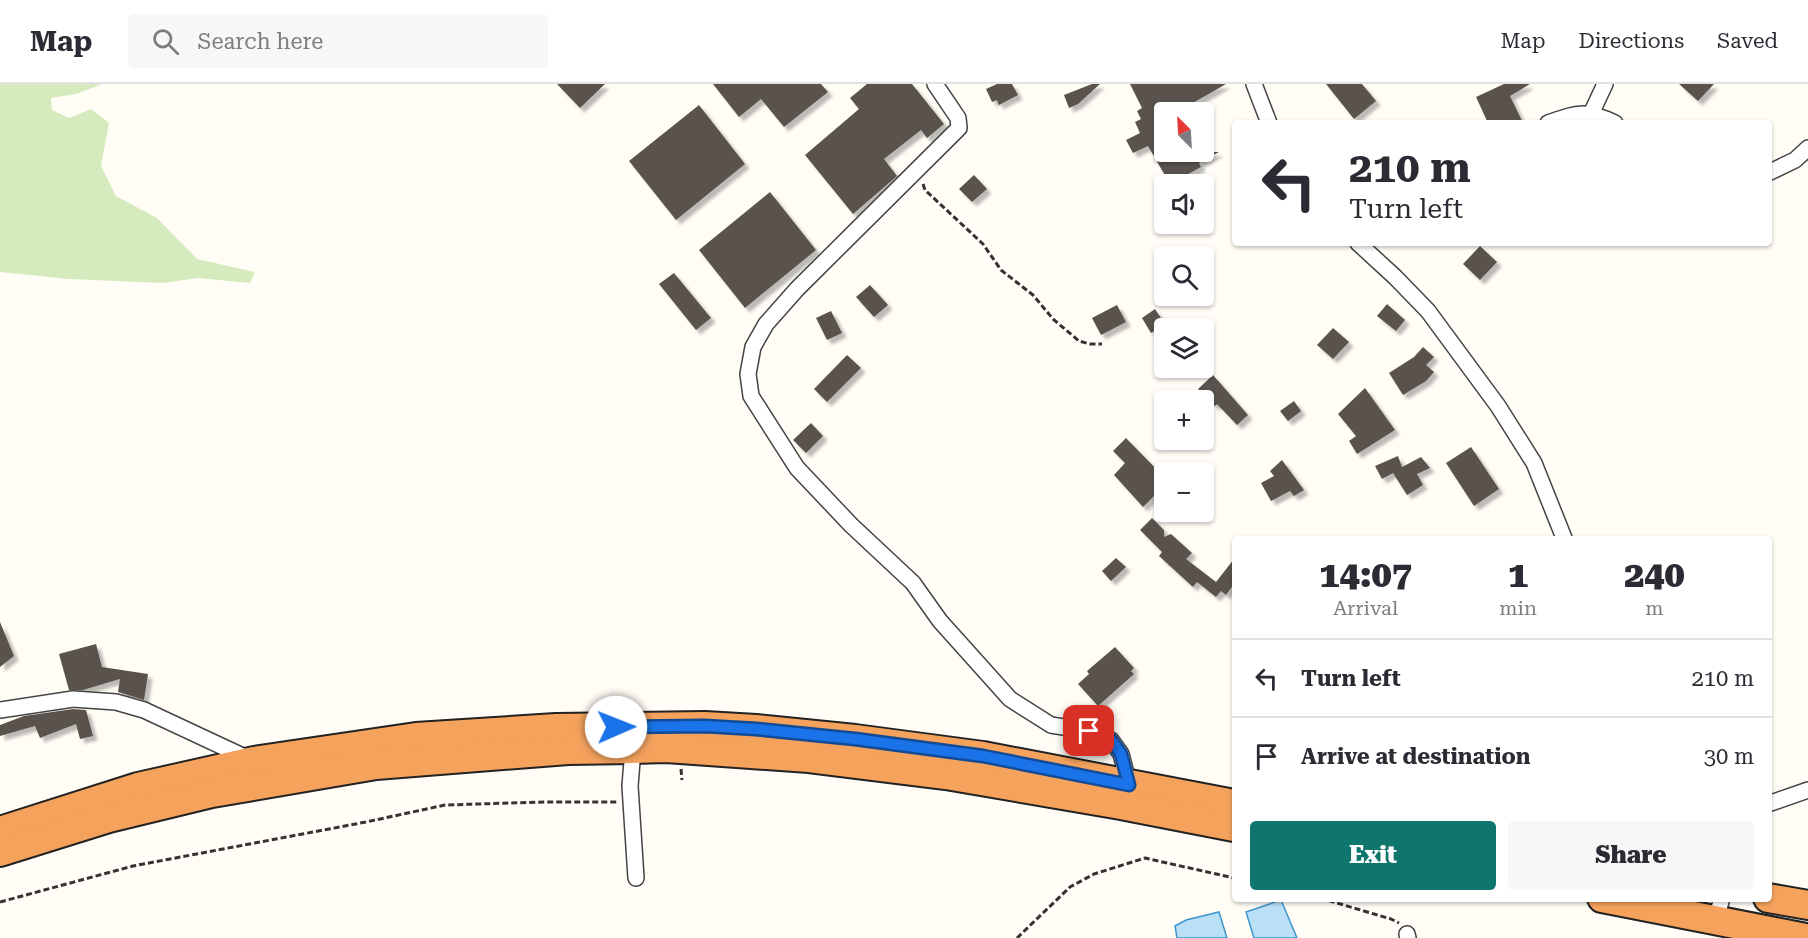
<!DOCTYPE html>
<html lang="en">
<head>
<meta charset="utf-8">
<style>
  :root { --surface:#fff; --page:#f7f7f7; --text:#2b2b33; --muted:#7c7c81; --line:#e1e1e2; --accent:#0f766e }
  body { margin:0; font-family:"Roboto Serif",serif; background:var(--page); color:var(--text); height:100vh; display:flex; flex-direction:column; font-size:22px; white-space:nowrap }
  * { box-sizing:border-box; margin:0 }
  p { font-size:20px; color:var(--muted) }
  .icon { flex:none; width:33px; height:33px; fill:none; stroke:currentColor; stroke-width:2; stroke-linecap:round; stroke-linejoin:round }
  .map { position:relative; flex:1; overflow:hidden }
  .details { position:absolute; left:1232px; top:452px; width:540px; height:366px; display:flex; flex-direction:column; background:var(--surface); border-radius:6px; box-shadow:0 2px 4px #0004 }
  .details>* { flex:none }
  .banner { position:absolute; left:1232px; top:36px; width:540px; height:126px; border-radius:6px; box-shadow:0 2px 4px #0004; background:#fff; color:var(--text); overflow:hidden }
  .needle { width:39px; rotate:336deg }
  .fabs { position:absolute; left:1154px; top:18px; display:grid; gap:12px }
  .fabs a { display:grid; place-items:center; width:60px; height:60px; border-radius:6px; background:var(--surface); box-shadow:0 2px 4px #0004; font-size:30px }
  .pin { position:absolute; display:grid; place-items:center; width:51px; height:51px; color:#fff; margin:-26px; border-radius:12px; box-shadow:0 3px 9px #0006 }
  .me { position:absolute; width:66px; margin:-33px; rotate:89deg; stroke-linejoin:round; filter:drop-shadow(0 0 4px #0008) }
  .turn { display:flex; align-items:center; gap:21px; height:126px; padding:0 18px; font-size:27px }
  .turn .icon { width:78px; height:78px; stroke-width:2.5 }
  .turn b { display:block; font-size:42px; line-height:51px }
  .eta { display:flex; justify-content:space-evenly; align-items:center; height:102px; text-align:center }
  .eta b { font-size:36px; font-weight:800; line-height:42px }
  .cta { display:flex; gap:12px; margin-top:auto; padding:12px 18px }
  .cta a { flex:1; height:69px; border-radius:6px; background:var(--accent); color:#fff; font-size:24px; font-weight:800; line-height:69px; text-align:center }
  .cta a+a { background:var(--page); color:var(--text) }
  ul { padding:0; list-style:none }
  li { display:flex; align-items:center; gap:18px; height:78px; padding:0 18px; border-top:2px solid var(--line) }
  li div { flex:1 }
  li b { display:block; font-size:22px }
  li em { font-style:normal }
  header { display:flex; align-items:center; gap:36px; box-sizing:border-box; height:84px; padding:0 30px; background:var(--surface); border-bottom:2px solid var(--line) }
  header strong { font-size:28px }
  nav { display:flex; gap:33px; margin-inline-start:auto; font-size:21px }
  .search { width:420px; height:54px; background:var(--page); display:flex; align-items:center; gap:15px; box-sizing:border-box; padding:0 21px; border-radius:6px; color:var(--muted); font-size:22px }
  .map>svg:first-child { display:block }
  .green { fill:#d5ebbd }
  .water { fill:#b9e0f7; stroke:#3f96cf; stroke-width:1.5 }
  .building { fill:#5a524d; filter:url(#shadow) }
  .lines { fill:none; stroke-linecap:round; stroke-linejoin:round }
  .street-casing { stroke:#444; stroke-width:18 }
  .highway-casing { stroke:#222; stroke-width:32 }
  .path { stroke:#333; stroke-width:3; stroke-dasharray:6 3; stroke-linecap:butt }
  .street { stroke:#fff; stroke-width:15 }
  .highway { stroke:#f5a25d; stroke-width:28 }
  .route-casing { stroke:#114b97; stroke-width:15 }
  .route { stroke:#1a73e8; stroke-width:10 }
</style>
</head>
<body>
<header>
<strong>Map</strong>
<div class="search"><svg class="icon" aria-label="search" viewBox="0 0 24 24"><circle cx="10" cy="10" r="6"/><path d="M15 15l6 6"/></svg>Search here</div>
<nav><a>Map</a><a>Directions</a><a>Saved</a></nav>
</header>
<div class="map">
<svg width="1808" height="854" viewBox="0 0 1808 854">
  <defs>
    <filter id="shadow"><feDropShadow dx="4.5" dy="4.5" stdDeviation="1.5" flood-color="#0004"/></filter>
  </defs>
  <rect width="100%" height="100%" fill="#fffdf5"/>
  <polygon class="green" points="0,0 102,0 76,10 51,14 52,26 69,34 91,25 109,39 101,82 116,112 157,134 197,175 255,188 250,199 198,194 163,199 69,195 0,188"/>
  <g class="water">
    <polygon points="1281,816 1297,854 1254,854 1246,828"/>
    <polygon points="1219,828 1227,854 1177,854 1175,842 1186,836"/>
  </g>
  <g class="building">
    <polygon points="557,0 605,0 580,24"/>
    <polygon points="713,0 821,0 828,8 784,43 761,15 739,33"/>
    <polygon points="867,0 912,0 944,40 927,54 921,46 884,75 897,92 853,130 805,71 859,25 850,14"/>
    <polygon points="997,0 1012,0 1018,11 999,21 997,16 992,18 986,5"/>
    <polygon points="1092,0 1100,0 1078,20 1069,24 1064,11"/>
    <polygon points="1130,0 1226,0 1177,28 1164,28 1164,68 1219,68 1199,79 1201,83 1170,100 1148,62 1133,69 1126,56 1140,49 1135,38 1141,35 1137,27 1142,24"/>
    <polygon points="1326,0 1362,0 1376,17 1354,35"/>
    <polygon points="1504,0 1530,0 1510,12 1523,39 1488,39 1476,13"/>
    <polygon points="1679,0 1714,0 1698,17"/>
    <polygon points="699,21 745,80 676,136 629,77"/>
    <polygon points="974,91 987,105 972,118 959,105"/>
    <polygon points="770,108 816,166 745,224 699,166"/>
    <polygon points="1480,162 1497,178 1480,196 1463,180"/>
    <polygon points="674,189 711,234 696,246 659,200"/>
    <polygon points="870,201 888,221 874,233 856,213"/>
    <polygon points="1387,220 1405,236 1396,247 1377,232"/>
    <polygon points="1117,221 1126,238 1101,251 1092,234"/>
    <polygon points="1155,225 1165,240 1151,249 1142,234"/>
    <polygon points="831,227 842,249 827,256 816,234"/>
    <polygon points="1333,244 1349,258 1333,275 1317,261"/>
    <polygon points="1423,263 1434,273 1426,281 1434,288 1426,297 1403,311 1389,289 1414,273"/>
    <polygon points="847,271 861,284 827,318 814,305"/>
    <polygon points="1213,291 1248,331 1237,341 1217,320 1215,322 1198,305"/>
    <polygon points="1365,304 1395,346 1357,370 1349,357 1356,352 1338,330"/>
    <polygon points="1294,317 1301,327 1288,337 1280,327"/>
    <polygon points="811,339 823,352 806,369 793,356"/>
    <polygon points="1126,354 1164,393 1164,402 1143,423 1114,391 1125,379 1113,367"/>
    <polygon points="1471,363 1499,405 1474,422 1446,379"/>
    <polygon points="1398,372 1402,383 1421,373 1430,384 1417,390 1423,401 1407,411 1393,389 1382,395 1375,382"/>
    <polygon points="1282,376 1304,406 1294,412 1290,407 1271,417 1261,399 1274,392 1270,387"/>
    <polygon points="1152,434 1164,446 1164,453 1171,450 1192,469 1186,475 1216,498 1234,475 1234,500 1226,511 1221,507 1216,513 1197,498 1193,503 1159,472 1162,468 1140,446"/>
    <polygon points="1116,474 1126,483 1111,497 1102,487"/>
    <polygon points="0,538 14,572 0,583"/>
    <polygon points="96,560 102,583 148,590 144,616 118,608 120,595 83,606 69,606 59,570"/>
    <polygon points="1115,563 1134,584 1131,587 1134,590 1098,622 1078,600 1089,590 1087,587"/>
    <polygon points="73,625 86,626 93,652 80,655 76,640 40,654 35,642 0,652 0,641 24,632"/>
  </g>
  <g class="lines">
    <defs>
      <g id="street">
        <polyline points="935,0 958,34 959,44 797,205 766,240 753,263 748,290 751,312 797,384 851,441 913,499 940,537 1010,615 1051,641 1089,647 1111,656 1121,670 1129,701"/>
        <polyline points="1254,0 1269,39"/>
        <polyline points="1591,30 1605,0"/>
        <path d="M1548,39C1577,29 1586,25 1615,39"/>
        <polyline points="1768,89 1795,76 1808,64"/>
        <polyline points="1358,159 1395,193 1428,227 1498,322 1534,379 1564,454"/>
        <polyline points="0,626 73,615 116,618 144,626 251,676"/>
        <polyline points="633,665 630,702 636,794"/>
        <polyline points="1768,720 1808,706"/>
        <polyline points="1716,835 1722,814"/>
        <polyline points="1407,850 1408,854"/>
      </g>
      <g id="highway">
        <polyline points="0,747 138,703 254,677 416,653 556,644 705,642 756,645 855,655 983,672 1234,720"/>
        <polyline points="0,768 109,734 212,709 376,681 568,666 633,665 666,664 809,674 946,691 1121,721 1234,743"/>
        <polyline points="1602,814 1806,854"/>
        <polyline points="1768,814 1808,821"/>
      </g>
    </defs>
    <use href="#street" class="street-casing"/>
    <use href="#highway" class="highway-casing"/>
    <g class="path">
      <polyline points="923,100 925,106 983,160 1001,186 1033,211 1053,235 1079,257 1090,260 1102,260"/>
      <polyline points="681,685 682,696"/>
      <polyline points="1320,814 1391,835 1399,839"/>
      <polyline points="0,818 133,782 366,738 445,721 545,718 618,718"/>
      <polyline points="1017,854 1070,803 1094,790 1145,774 1234,794"/>
    </g>
    <use href="#street" class="street"/>
    <use href="#highway" class="highway"/>
  </g>
  <g class="lines">
    <defs>
      <polyline id="route" points="616,643 705,642 756,645 855,655 983,672 1129,701 1121,670 1111,656 1089,647"/>
    </defs>
    <use href="#route" class="route-casing"/>
    <use href="#route" class="route"/>
  </g>
</svg>
<div class="fabs">
<a><svg class="needle" viewBox="-14 -14 28 28"><path d="M0-13l5 13h-10z" fill="#e53935"/><path d="M0 13l5-13h-10z" fill="#7c7c81"/></svg></a>
<a><svg class="icon" aria-label="sound" viewBox="0 0 24 24"><path d="M4 9h4l5-4v14l-5-4H4zM17 9q2 3 0 6"/></svg></a>
<a><svg class="icon" aria-label="search" viewBox="0 0 24 24"><circle cx="10" cy="10" r="6"/><path d="M15 15l6 6"/></svg></a>
<a><svg class="icon" aria-label="layers" viewBox="0 0 24 24"><path d="M12 4l9 5-9 5-9-5zM3 14l9 5 9-5"/></svg></a>
<a>+</a>
<a>−</a>
</div>
<div class="pin" style="left:1089px;top:647px;background:#d93025"><svg class="icon" aria-label="arrive" viewBox="0 0 24 24"><path d="M6 21V4h12l-3 4 3 4H6"/></svg></div>
<svg class="me" style="left:616px;top:643px" viewBox="-20 -20 40 40"><circle r="19" fill="#fff"/><path d="M0-13L10 11 0 6-10 11z" fill="#1a73e8"/></svg>
<div class="banner">
<div class="turn"><svg class="icon" aria-label="left" viewBox="0 0 24 24"><path d="M17 20v-9H6M10 6l-5 5 5 5"/></svg><div><b>210 m</b>Turn left</div></div>
</div>
<section class="details">
<div class="eta">
<div><b>14:07</b><p>Arrival</p></div>
<div><b>1</b><p>min</p></div>
<div><b>240</b><p>m</p></div>
</div>
<ul>
<li><svg class="icon" aria-label="left" viewBox="0 0 24 24"><path d="M17 20v-9H6M10 6l-5 5 5 5"/></svg><div><b>Turn left</b></div><em>210 m</em></li>
<li><svg class="icon" aria-label="arrive" viewBox="0 0 24 24"><path d="M6 21V4h12l-3 4 3 4H6"/></svg><div><b>Arrive at destination</b></div><em>30 m</em></li>
</ul>
<div class="cta"><a>Exit</a><a>Share</a></div>
</section>
</div>
</body>
</html>
